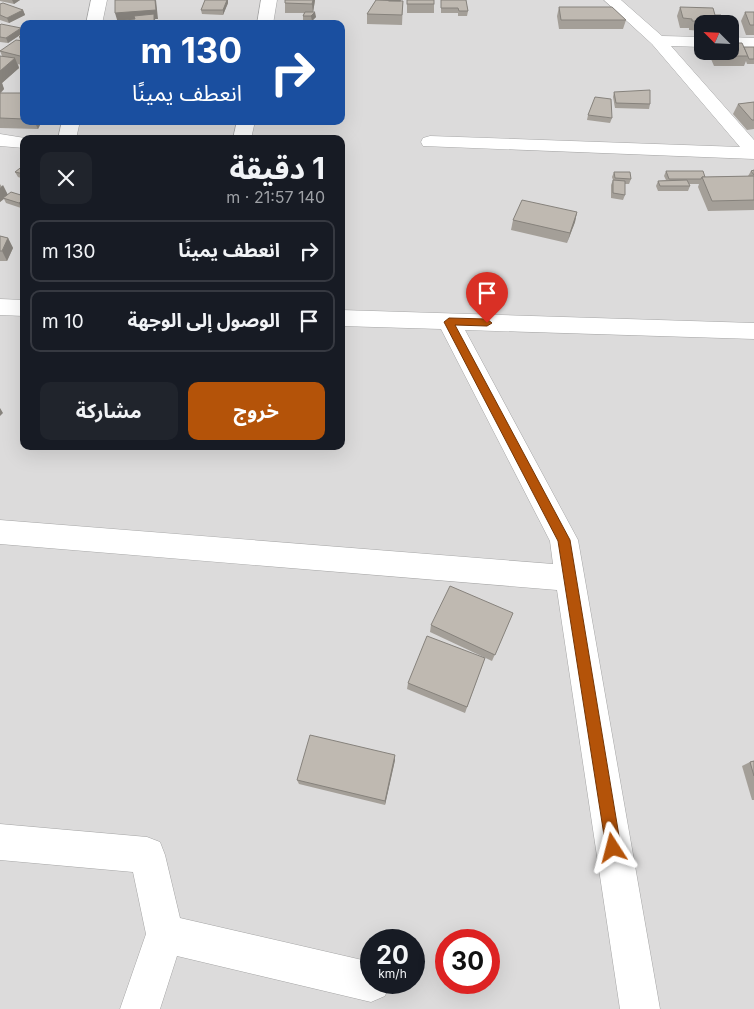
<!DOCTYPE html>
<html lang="ar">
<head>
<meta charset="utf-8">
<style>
  :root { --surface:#171b24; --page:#20242c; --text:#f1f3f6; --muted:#9ea1a6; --line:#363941; --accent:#b45309 }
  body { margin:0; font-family:Inter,"Noto Sans Arabic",sans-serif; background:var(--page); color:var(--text); direction:rtl; height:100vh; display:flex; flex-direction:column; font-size:19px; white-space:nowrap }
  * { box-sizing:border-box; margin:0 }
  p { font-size:16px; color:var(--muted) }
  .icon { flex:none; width:28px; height:28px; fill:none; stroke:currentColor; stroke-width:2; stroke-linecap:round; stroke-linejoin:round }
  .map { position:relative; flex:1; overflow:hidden; direction:ltr }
  .panel { position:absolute; left:20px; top:135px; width:325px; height:315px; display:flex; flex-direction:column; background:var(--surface); border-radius:10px; box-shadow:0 5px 20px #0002; direction:rtl }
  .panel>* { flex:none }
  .guide { position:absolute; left:20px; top:20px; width:325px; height:105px; border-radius:10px; box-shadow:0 5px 20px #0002; direction:rtl; background:#1a4fa0; color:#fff; overflow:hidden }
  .needle { width:32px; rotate:294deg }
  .buttons { position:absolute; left:694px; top:15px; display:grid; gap:10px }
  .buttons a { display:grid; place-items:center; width:45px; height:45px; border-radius:10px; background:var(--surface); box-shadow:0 5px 20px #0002; font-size:25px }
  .speed { position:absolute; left:360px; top:929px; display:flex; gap:10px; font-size:25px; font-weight:700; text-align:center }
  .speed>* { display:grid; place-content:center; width:65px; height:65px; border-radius:50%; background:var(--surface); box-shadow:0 5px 20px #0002; line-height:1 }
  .speed small { font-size:12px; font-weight:400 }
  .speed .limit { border:8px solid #d22; background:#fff; color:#111 }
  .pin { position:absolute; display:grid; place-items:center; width:42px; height:42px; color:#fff; margin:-51px -21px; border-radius:50% 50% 50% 0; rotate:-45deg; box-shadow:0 0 5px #0007 }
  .pin .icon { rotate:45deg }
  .me { position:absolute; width:55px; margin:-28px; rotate:351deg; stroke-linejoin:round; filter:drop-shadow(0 0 4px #0008) }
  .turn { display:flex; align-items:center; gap:18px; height:105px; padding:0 20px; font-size:22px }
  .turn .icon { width:65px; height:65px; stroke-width:2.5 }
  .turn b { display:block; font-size:35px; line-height:42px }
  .round { display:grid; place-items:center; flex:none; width:52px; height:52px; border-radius:10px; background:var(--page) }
  .headline { display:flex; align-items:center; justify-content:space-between; height:85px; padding:0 20px }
  h1 { font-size:30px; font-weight:700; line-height:38px }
  .action { display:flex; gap:10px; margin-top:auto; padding:10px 20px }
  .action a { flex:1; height:58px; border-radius:10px; background:var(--accent); color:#fff; font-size:20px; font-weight:700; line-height:58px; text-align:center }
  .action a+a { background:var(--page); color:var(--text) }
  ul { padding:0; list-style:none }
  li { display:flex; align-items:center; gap:15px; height:62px; margin:0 10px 8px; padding:0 10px; border:2px solid var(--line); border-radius:10px }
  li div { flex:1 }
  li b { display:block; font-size:19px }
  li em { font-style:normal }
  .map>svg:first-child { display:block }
  .residential { fill:#dcdbdb; fill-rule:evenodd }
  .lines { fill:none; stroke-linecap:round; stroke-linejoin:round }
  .minor-casing { stroke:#a5a5a5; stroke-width:1 }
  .minor { fill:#fff; fill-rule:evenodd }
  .wall { fill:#a49f98 }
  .shaded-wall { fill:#86827c }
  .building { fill:#bfb9b1; stroke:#86827c }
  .route { fill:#b45309; stroke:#753606 }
</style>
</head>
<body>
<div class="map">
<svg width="754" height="1009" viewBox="0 0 754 1009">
  <rect width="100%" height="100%" fill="#efece4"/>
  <path class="residential" d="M0,0H754V1009H0ZM24,24H341V121H24ZM702,24H730V51H702ZM24,139H341V446H24ZM371,940H414V982H371ZM446,940H489V982H446Z"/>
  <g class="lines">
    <defs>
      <g id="minor">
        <polygon points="91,0 107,0 102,24 86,24"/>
        <polygon points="261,0 277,0 273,24 257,24"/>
        <polygon points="604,0 621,0 662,36 702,37 702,47 671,46 754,140 754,159 423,146 421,142 423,138 430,136 740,147 652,44"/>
        <polygon points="730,37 754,38 754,48 730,47"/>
        <polygon points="62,121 80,121 76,139 58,139"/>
        <polygon points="237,121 255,121 251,139 233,139"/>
        <polygon points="0,134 31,139 24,139 24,148 0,146"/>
        <polygon points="0,299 24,300 24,316 0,315"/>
        <polygon points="341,310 754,323 754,339 465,330 578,540 660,1009 620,1009 557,590 0,544 0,520 553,564 550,541 441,329 341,326"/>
        <polygon points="0,824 147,837 160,842 165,855 180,918 371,962 371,982 390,982 385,996 371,1002 177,956 160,1009 120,1009 146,934 133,872 0,860"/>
      </g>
    </defs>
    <use href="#minor" class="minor-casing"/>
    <use href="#minor" class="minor"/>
  </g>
  <g class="wall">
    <polygon points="0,0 20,0 14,4 0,1"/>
    <polygon points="205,0 228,0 228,3 223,15 202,14 201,10"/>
    <polygon points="285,0 315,0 313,12 316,17 312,21 303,20 303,16 304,13 285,13"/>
    <polygon points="376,0 401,0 401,1 403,1 402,25 367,24 367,14"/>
    <rect x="407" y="0" width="27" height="13"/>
    <polygon points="441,0 466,0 468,11 467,16 458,16 458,13 441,13"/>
    <polygon points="0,4 23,10 25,15 9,23 0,20"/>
    <polygon points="559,7 626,20 623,29 559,29 557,16"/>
    <polygon points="680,7 715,15 723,22 722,24 702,24 702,31 689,30 689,28 680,28 677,16"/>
    <polygon points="745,12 754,12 754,35 746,35 741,21"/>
    <polygon points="0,25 23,33 8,43 0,42"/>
    <polygon points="24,33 24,66 18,64 19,68 2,83 4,89 1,93 24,93 24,121 42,121 38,129 0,128 0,56 2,56 0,51 20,40 19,37"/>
    <polygon points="744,47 754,47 754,64 747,64 746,61 744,66 714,66 708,52 730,51"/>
    <polygon points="614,92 650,104 649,109 615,108 613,97"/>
    <polygon points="754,102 754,129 747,130 733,114 738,104"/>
    <polygon points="588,115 612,118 610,123 587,120"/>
    <polygon points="24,165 24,179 18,177 15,172"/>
    <polygon points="754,170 754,210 708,211 698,187 699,184 689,184 690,186 688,191 658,191 656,186 658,181 666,180 664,176 666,171 705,177 748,176 751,171"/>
    <polygon points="614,172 631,179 629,184 625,184 625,195 623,200 611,198 611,185 613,180 612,177"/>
    <polygon points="0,184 8,195 24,196 21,208 6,203 4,199 0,202"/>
    <polygon points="577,212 575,222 567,243 511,230 513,220"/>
    <polygon points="0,236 8,238 13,248 7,261 0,261"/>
    <polygon points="513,613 492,661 430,632 431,625"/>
    <polygon points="485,658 465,713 407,689 408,683"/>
    <polygon points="395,760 385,805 299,784 297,780"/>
    <polygon points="754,761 754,800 752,800 742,766 750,762"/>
  </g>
  <g class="shaded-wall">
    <polygon points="12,0 20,0 14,4"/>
    <polygon points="156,0 158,19 155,19 156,24 118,23 115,13"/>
    <polygon points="227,0 228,0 228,3 223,15 223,10"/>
    <polygon points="313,0 315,0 313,13 312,4"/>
    <polygon points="23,10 25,15 9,23 7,18"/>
    <polygon points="315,12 316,17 312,21 311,16"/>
    <polygon points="21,28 23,33 8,43 6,38"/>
    <polygon points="15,58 19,68 2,83 4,89 0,93 0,71"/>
    <polygon points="34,121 42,121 38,129"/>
    <polygon points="3,185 8,195 0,202 0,188"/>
    <polygon points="24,199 24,206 21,208 19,203"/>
    <polygon points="577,212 575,222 567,243 570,233"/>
    <polygon points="8,238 13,248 7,261 2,251"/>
    <polygon points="0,408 3,413 0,416"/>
    <polygon points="395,755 395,760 385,805 385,801"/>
  </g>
  <g class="building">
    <polygon points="115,0 155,0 156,10 115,13"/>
    <polygon points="205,0 227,0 223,10 201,10"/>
    <polygon points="285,0 313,0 312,4 285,3"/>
    <polygon points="376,0 403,1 402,15 367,14"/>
    <rect x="389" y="0" width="11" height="1"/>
    <rect x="407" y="0" width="27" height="4"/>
    <polygon points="441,0 466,0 468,11 459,11 458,8 441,8"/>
    <polygon points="3,3 23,10 7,18 0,15 0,4"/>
    <polygon points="559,7 612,7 626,20 561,20"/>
    <polygon points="680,7 713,8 715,15 721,15 723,22 692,21 692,19 683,18"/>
    <polygon points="305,12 315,12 311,16 303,16"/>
    <polygon points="745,12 754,12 754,25 750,25"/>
    <polygon points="154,14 154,24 94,24 94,23 135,19 134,16"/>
    <polygon points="1,24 21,28 6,38 0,37 0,25"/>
    <polygon points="24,33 24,38 19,37"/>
    <polygon points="16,40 24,41 24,57 0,51"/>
    <polygon points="730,43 742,43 748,56 717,56 715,51 730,51"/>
    <polygon points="744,47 754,47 754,59 749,59"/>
    <polygon points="0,56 15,58 0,71"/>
    <polygon points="650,90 650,104 616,103 614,92"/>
    <polygon points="0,93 24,93 24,119 0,118"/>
    <polygon points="595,97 611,99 612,118 588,115"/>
    <polygon points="754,102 754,120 752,120 738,104"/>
    <polygon points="24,165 24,174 15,172"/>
    <polygon points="754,170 754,175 751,171"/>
    <polygon points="666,171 703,171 705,177 702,177 701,179 669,179"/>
    <polygon points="614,172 630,172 631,179 615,178"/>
    <polygon points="754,176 754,200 712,201 702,177"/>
    <polygon points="613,180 625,181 625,195 613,193"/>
    <polygon points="687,180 690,186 660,186 658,181"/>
    <polygon points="11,192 24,196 24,199 19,203 3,198"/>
    <polygon points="522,200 577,212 570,233 513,220"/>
    <polygon points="0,236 8,238 2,251 0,251"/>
    <polygon points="450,586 513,613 495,655 431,625"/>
    <polygon points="427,636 485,658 467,707 408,683"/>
    <polygon points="310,735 395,755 385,801 297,780"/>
    <polygon points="754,761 754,776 750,762"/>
  </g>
  <polygon class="route" points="449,318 487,319 492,323 487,326 455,325 570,540 621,848 618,853 613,855 608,853 606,848 558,541 444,322"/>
</svg>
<div class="buttons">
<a><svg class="needle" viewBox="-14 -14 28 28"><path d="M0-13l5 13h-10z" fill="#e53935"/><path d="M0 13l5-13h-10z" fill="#9ea1a6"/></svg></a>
</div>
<div class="speed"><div>20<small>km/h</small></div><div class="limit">30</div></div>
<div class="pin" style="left:487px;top:323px;background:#d93025"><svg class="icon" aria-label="arrive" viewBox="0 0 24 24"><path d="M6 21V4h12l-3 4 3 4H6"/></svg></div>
<svg class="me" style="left:613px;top:848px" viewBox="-20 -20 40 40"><path d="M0-17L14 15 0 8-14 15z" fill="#b45309" stroke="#fff" stroke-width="4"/></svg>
<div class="guide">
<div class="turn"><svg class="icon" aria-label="right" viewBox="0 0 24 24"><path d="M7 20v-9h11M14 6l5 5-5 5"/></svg><div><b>130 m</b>انعطف يمينًا</div></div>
</div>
<section class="panel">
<div class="headline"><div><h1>1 دقيقة</h1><p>140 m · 21:57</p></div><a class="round"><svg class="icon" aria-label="close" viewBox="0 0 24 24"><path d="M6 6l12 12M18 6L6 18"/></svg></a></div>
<ul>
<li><svg class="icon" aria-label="right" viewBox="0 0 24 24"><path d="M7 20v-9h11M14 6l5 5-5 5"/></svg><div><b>انعطف يمينًا</b></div><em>130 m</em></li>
<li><svg class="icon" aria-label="arrive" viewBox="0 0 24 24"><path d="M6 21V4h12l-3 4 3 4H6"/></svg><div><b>الوصول إلى الوجهة</b></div><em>10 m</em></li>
</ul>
<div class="action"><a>خروج</a><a>مشاركة</a></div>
</section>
</div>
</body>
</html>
